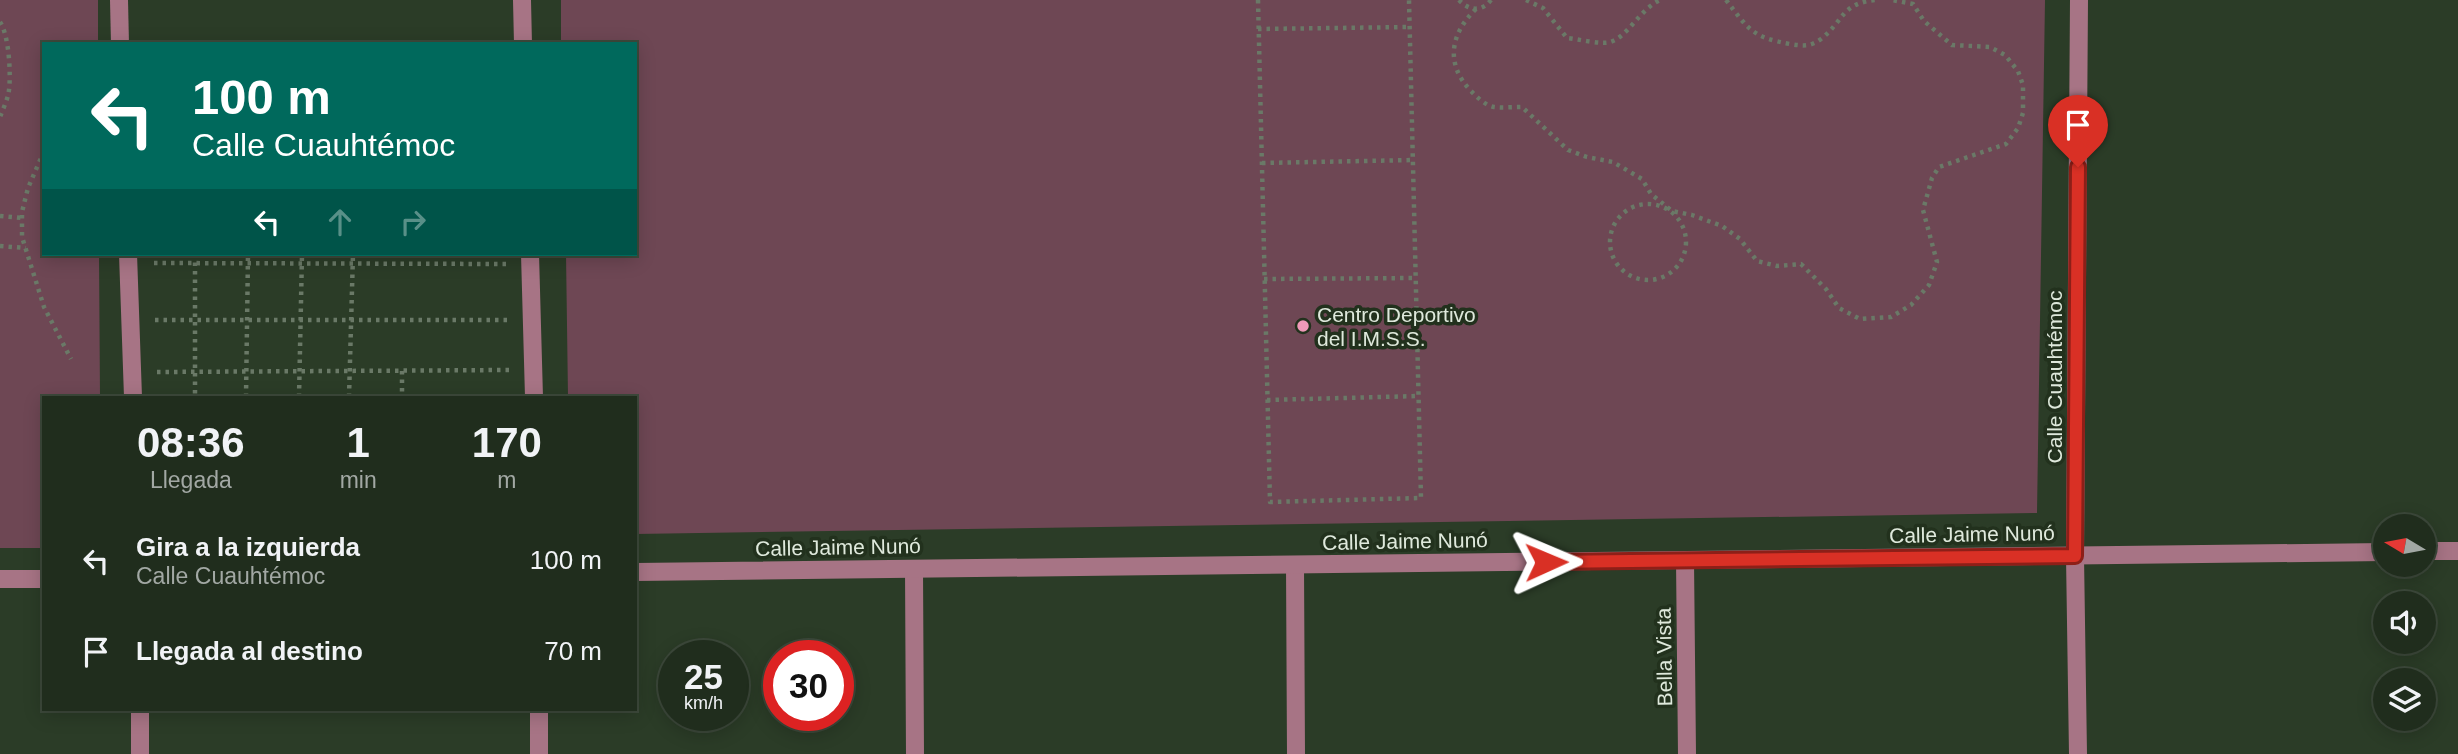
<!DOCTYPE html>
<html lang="es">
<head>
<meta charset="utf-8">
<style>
  :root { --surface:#202d1d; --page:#2d392a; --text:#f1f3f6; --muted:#a2a8a4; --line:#3d493b }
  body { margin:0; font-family:Helvetica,sans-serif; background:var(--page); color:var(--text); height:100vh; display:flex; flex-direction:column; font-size:26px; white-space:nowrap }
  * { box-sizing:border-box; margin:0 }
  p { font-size:23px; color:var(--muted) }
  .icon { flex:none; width:38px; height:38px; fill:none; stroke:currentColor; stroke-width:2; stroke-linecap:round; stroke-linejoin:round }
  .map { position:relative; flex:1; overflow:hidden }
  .panel { position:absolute; left:42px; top:396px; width:595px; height:315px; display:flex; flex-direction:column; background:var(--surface); border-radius:0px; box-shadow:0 4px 18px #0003,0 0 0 2px var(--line) }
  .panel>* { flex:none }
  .top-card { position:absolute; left:42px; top:42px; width:595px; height:214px; border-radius:0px; box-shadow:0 4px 18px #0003,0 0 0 2px var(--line); background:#00695c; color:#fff; overflow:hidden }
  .needle { width:46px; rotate:280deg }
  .controls { position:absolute; left:2373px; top:514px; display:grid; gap:14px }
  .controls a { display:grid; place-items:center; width:63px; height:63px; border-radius:50%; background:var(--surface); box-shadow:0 4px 18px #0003,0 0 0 2px var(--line); font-size:35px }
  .speed { position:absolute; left:658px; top:640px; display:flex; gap:14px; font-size:35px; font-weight:700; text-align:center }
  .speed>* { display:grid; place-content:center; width:91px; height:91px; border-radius:50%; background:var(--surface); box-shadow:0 4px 18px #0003,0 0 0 2px var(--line); line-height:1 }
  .speed small { font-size:18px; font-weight:400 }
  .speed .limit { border:10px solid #d22; background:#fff; color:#111 }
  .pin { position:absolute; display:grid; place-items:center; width:60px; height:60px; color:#fff; margin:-72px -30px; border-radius:50% 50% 50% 0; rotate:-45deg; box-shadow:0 0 7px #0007 }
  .pin .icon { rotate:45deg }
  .me { position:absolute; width:77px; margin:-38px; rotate:89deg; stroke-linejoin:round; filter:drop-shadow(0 0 5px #0008) }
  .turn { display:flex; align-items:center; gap:24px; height:147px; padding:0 35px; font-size:32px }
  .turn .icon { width:91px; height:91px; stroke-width:2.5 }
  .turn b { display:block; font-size:49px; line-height:60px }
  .lanes { display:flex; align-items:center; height:66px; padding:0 35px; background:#0003; justify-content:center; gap:35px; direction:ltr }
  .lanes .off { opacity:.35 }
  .eta { display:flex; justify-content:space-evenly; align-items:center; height:119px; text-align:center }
  .eta b { font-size:42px; font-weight:800; line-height:49px }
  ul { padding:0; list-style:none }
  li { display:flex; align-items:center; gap:21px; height:91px; padding:0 35px }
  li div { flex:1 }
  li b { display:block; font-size:26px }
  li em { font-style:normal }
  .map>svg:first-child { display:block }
  .green { fill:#6e4754 }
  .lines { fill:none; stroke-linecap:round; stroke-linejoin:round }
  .path { stroke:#6a7967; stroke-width:4.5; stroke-dasharray:3.5 5; stroke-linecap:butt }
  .minor { stroke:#a77485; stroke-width:18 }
  .route-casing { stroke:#8d1f18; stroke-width:18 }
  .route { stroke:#d93025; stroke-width:12 }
  .poi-dot { fill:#ef9ab8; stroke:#22311d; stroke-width:2.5 }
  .labels { text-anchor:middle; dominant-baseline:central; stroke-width:7; stroke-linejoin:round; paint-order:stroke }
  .poi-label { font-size:21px; fill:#dfe9dc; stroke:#22311d; text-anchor:start }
  .street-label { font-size:21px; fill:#dfe9dc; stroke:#22311d }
</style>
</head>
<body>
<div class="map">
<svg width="2458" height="754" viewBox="0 0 2458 754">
  <rect width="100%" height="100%" fill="#2b3c27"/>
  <g class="green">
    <polygon points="0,0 98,0 98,44 44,44 44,254 99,254 100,397 44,397 44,548 0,548"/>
    <polygon points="561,0 2045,0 2037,513 635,534 635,397 568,397 566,254 635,254 635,44 561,44"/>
  </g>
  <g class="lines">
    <g class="path">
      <polyline points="1258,0 1270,502 1421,498 1409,0"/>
      <path d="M1459,0C1469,11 1482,12 1491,0"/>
      <path d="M1526,0L1543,8L1567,38C1577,39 1603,45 1610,42C1628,37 1639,10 1660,0"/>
      <path d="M1726,0C1749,30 1752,37 1790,44C1803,46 1810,47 1821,39C1844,21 1841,3 1876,0"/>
      <path d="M1476,9C1450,34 1445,64 1471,91C1477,97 1486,106 1494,107C1503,108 1513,107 1522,107L1568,150L1587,157L1613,162L1642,179L1651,194L1672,211L1692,215L1722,226L1740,239L1757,261L1777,266L1801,264L1826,289L1839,308L1860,319L1891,317L1911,305L1929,285L1937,262L1923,210L1932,178L1939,167L2006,144L2018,128L2023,113V85L2018,71L2005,55L1990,47L1952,45L1924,21L1913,4L1892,0"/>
      <path d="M0,22C9,35 11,74 9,90C8,99 3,109 0,117"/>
      <polyline points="1258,29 1410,27"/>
      <polyline points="44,151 28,188 22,212 22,237 44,307 71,359"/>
      <polyline points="1262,163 1413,160"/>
      <circle cx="1648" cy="242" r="38"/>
      <polyline points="0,216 22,218"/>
      <polyline points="0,246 26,248"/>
      <polyline points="195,254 195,397"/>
      <polyline points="154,263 506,264"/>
      <polyline points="1264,279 1415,278"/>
      <polyline points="155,320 507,320"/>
      <polyline points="402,371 402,397"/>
      <polyline points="157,372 509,370"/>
      <polyline points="246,397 248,254"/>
      <polyline points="299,397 302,254"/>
      <polyline points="349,397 353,254"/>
      <polyline points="1267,400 1419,396"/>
    </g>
    <g class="minor">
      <polyline points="119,0 120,44"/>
      <polyline points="522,0 523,44"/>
      <polyline points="128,254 133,397"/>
      <polyline points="530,254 534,397"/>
      <polyline points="2424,551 2458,551"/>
      <polyline points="1685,560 1687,754"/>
      <polyline points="1295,565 1296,754"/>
      <polyline points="914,569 915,754"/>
      <polyline points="635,572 2385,552"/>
      <polyline points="0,579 44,579"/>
      <polyline points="140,709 140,754"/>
      <polyline points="539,754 539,709"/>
      <polyline points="2078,754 2075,556 2079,0"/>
    </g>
  </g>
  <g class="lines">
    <defs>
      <polyline id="route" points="1546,562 2075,556 2078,167"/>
    </defs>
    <use href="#route" class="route-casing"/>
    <use href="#route" class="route"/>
  </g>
  <circle class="poi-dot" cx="1303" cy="326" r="7"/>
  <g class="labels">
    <g class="poi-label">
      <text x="1317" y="314">Centro Deportivo<tspan x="1317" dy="24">del I.M.S.S.</tspan></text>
    </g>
    <g class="street-label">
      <text transform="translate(2054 377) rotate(-90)">Calle Cuauhtémoc</text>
      <text transform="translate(1972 534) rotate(-1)">Calle Jaime Nunó</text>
      <text transform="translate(1405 541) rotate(-1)">Calle Jaime Nunó</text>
      <text transform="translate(838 547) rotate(-1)">Calle Jaime Nunó</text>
      <text transform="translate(1664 657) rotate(-91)">Bella Vista</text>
    </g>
  </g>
</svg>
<div class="controls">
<a><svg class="needle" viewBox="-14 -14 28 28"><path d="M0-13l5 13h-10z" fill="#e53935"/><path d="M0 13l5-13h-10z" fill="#a2a8a4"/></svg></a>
<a><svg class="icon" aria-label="sound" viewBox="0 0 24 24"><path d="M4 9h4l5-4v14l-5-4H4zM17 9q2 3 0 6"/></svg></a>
<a><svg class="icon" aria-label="layers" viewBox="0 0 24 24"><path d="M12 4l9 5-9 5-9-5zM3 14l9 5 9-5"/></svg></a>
</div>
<div class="speed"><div>25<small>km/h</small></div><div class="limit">30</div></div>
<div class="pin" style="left:2078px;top:167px;background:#d93025"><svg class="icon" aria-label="arrive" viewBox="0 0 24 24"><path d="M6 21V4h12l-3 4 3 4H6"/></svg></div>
<svg class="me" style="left:1546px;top:562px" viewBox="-20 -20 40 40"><path d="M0-17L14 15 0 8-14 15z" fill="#d93025" stroke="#fff" stroke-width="4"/></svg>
<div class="top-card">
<div class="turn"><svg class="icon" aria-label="left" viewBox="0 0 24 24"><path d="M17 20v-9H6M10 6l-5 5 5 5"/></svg><div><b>100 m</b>Calle Cuauhtémoc</div></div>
<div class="lanes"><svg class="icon" aria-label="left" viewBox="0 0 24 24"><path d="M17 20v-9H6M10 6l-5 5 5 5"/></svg><svg class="icon off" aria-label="ahead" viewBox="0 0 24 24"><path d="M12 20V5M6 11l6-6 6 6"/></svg><svg class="icon off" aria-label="right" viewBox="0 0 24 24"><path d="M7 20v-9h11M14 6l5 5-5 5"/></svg></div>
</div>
<section class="panel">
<div class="eta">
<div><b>08:36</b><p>Llegada</p></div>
<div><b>1</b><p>min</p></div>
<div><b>170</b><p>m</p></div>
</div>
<ul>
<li><svg class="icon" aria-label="left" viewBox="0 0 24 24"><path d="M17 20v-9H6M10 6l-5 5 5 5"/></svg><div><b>Gira a la izquierda</b><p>Calle Cuauhtémoc</p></div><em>100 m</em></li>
<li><svg class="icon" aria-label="arrive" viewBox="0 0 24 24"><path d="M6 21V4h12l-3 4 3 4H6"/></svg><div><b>Llegada al destino</b></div><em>70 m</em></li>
</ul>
</section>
</div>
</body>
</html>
